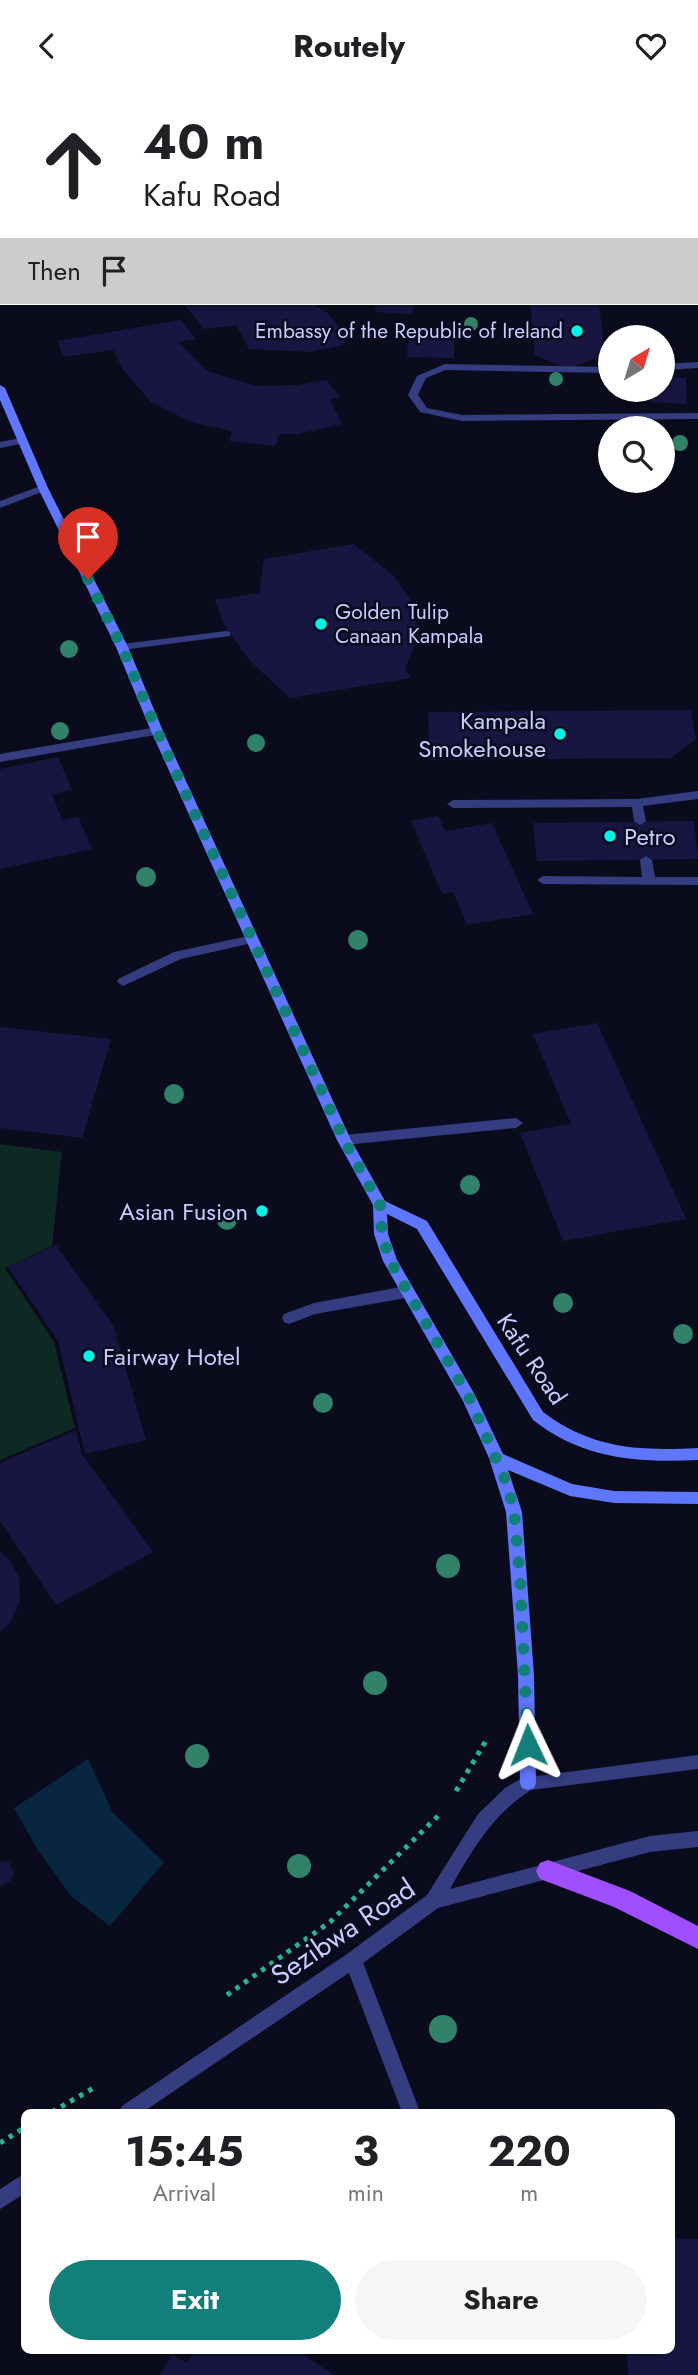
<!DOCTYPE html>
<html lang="en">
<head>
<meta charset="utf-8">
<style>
  :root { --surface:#fff; --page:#f6f6f6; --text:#202124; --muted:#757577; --accent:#127f7a }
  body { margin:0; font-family:Jost,sans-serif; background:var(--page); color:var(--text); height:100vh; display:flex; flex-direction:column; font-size:26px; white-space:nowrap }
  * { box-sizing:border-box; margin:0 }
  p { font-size:23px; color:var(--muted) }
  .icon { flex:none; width:38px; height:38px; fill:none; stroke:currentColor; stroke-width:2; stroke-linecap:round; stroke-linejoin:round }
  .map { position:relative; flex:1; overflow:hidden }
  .side { position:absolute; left:21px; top:2018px; width:654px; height:245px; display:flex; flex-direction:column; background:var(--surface); border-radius:10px; box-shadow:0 2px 5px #0004 }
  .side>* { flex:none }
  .top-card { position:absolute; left:0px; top:0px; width:698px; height:214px; box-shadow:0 2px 5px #0004; background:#fff; color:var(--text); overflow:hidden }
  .needle { width:46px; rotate:38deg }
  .fabs { position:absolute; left:598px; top:234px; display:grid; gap:14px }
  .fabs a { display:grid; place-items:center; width:77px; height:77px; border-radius:50%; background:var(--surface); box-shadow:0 2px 5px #0004; font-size:35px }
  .pin { position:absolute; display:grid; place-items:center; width:60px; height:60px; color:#fff; margin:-72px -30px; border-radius:50% 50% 50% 0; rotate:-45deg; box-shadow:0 0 7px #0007 }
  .pin .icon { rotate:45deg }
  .me { position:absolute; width:77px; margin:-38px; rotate:358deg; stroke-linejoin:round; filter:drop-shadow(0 0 5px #0008) }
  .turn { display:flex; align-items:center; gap:24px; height:147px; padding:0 28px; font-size:32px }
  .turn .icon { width:91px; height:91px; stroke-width:2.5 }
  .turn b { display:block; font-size:49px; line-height:60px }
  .then { display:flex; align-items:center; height:66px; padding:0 28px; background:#0003; gap:14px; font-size:26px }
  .eta { display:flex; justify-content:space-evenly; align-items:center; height:119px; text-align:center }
  .eta b { font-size:42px; font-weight:700; line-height:49px }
  .action { display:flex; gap:14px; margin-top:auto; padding:14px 28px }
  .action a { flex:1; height:80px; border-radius:42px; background:var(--accent); color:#fff; font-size:28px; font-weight:700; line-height:80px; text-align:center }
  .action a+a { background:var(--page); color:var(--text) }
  header { display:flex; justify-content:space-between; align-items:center; height:91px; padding:0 28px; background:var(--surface); font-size:32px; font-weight:700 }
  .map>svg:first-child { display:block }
  .green { fill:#0e2923 }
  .water { fill:#082640 }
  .building { fill:#181640 }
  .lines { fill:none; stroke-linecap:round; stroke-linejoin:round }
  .path { stroke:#27b494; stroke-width:5; stroke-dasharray:4.5 6; stroke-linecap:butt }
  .service { fill:#343d80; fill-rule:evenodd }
  .minor { fill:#343d80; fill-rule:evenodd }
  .tertiary { fill:#343d80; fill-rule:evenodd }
  .secondary { fill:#5f76ff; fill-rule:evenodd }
  .primary { fill:#a04fff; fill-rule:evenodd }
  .tree { fill:#318269 }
  .route { stroke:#127f7a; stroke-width:12; stroke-dasharray:0 21.6 }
  .poi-dot { fill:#00f3e4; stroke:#0b0b1e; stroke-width:2.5 }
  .labels { text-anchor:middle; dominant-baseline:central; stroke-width:5; stroke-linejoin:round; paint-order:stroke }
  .far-poi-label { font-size:21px; fill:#c8cbff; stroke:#0b0b1e; text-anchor:end }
  .poi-label { font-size:24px; fill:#c8cbff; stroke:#0b0b1e; text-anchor:end }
  .street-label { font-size:24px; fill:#c8cbff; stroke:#0b0b1e }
  .near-street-label { font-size:28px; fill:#c8cbff; stroke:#0b0b1e }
</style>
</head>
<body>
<header><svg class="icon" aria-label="back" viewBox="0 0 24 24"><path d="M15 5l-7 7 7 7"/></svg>Routely<svg class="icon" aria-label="heart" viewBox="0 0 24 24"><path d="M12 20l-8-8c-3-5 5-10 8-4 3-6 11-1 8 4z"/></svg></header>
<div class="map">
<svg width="698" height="2284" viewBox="0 0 698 2284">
  <rect width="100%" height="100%" fill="#0b0b1e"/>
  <polygon class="green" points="0,1053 62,1061 52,1155 5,1177 54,1251 75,1337 0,1369"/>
  <polygon class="water" points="88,1668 113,1722 164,1771 110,1835 71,1805 36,1756 14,1717"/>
  <g class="building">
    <polygon points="183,212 315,212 314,214 328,222 342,241 345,254 309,261 249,258 236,234 204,238"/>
    <polygon points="376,212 414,212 412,223 375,221"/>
    <polygon points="530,212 599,212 605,264 568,278 535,264"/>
    <polygon points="181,229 196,248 178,251 207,280 256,295 297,294 326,289 340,306 330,308 342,333 298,343 280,343 275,355 230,350 232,340 191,331 151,311 124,280 113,259 63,266 58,250"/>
    <polygon points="419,238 444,239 444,248 454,248 454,267 407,266 408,249 419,249"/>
    <polygon points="663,286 686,287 687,313 649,311 649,299 663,299"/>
    <polygon points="353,453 394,485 414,514 418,546 405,578 411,587 290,607 250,570 225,536 215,509 259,502 264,468"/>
    <polygon points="691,619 696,648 671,667 430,669 428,621"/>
    <polygon points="58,666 72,699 52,703 62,729 78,726 92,758 0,778 0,678"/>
    <polygon points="438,725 445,740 492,732 533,823 467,834 453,801 442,803 411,730"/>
    <polygon points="694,730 698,768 537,770 533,732"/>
    <polygon points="597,932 686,1128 563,1150 520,1042 571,1033 533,943"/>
    <polygon points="0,936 111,948 82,1047 0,1037"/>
    <polygon points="56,1154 113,1234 146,1349 85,1363 58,1250 8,1176"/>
    <polygon points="76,1339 82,1363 153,1461 56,1514 0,1430 0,1372"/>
    <polygon points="0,1461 8,1467 19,1486 20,1510 10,1532 0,1541"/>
    <polygon points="0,1770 9,1771 14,1783 10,1790 0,1796"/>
    <polygon points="672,2148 698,2148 698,2284 628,2284 627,2259 672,2259"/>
    <polygon points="195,2259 295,2259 335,2284 160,2284 172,2263 187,2272"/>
  </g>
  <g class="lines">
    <g class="path">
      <polyline points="456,1700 487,1648"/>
      <polyline points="227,1904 330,1831 439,1724"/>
      <polyline points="52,2021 97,1995"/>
      <polyline points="0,2052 24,2037"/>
    </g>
    <g class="service">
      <rect x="311" y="0" width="8" height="2"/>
      <rect x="696" y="56" width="2" height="6"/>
      <rect x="0" y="161" width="2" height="6"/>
      <polygon points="698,271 698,277 663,279 663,273"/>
      <polygon points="445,273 611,276 611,282 446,279 426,287 418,304 427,317 462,324 698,322 698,328 462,330 420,321 408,304 417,285"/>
      <polygon points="21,347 26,350 25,352 0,357 0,351"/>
      <polygon points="226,540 230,541 230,545 122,559 116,556 122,553"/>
      <polygon points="157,636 161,637 161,643 0,671 0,663"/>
      <polygon points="698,700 698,708 643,715 646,730 640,734 634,730 632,716 453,717 447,713 453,709 637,708"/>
      <polygon points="646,765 652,769 655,786 698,786 698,794 543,793 537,789 543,785 642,786 640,769"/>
      <polygon points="253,844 259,848 257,851 181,868 123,895 117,891 118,888 174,861"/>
      <polygon points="516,1027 523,1032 516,1037 344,1054 337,1049 344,1044"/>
      <polygon points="406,1195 411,1197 413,1201 411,1205 406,1207 315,1223 289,1233 284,1231 282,1227 284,1223 314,1212"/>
      <polygon points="353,1861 359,1863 362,1869 420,2021 402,2021 344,1869 347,1863"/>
    </g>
    <polygon class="minor" points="43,394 48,397 47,399 0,417 0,410"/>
    <g class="tertiary">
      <path d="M698,1664V1678L531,1699C493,1723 472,1759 450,1798L650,1745L698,1740V1756L650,1761L438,1817L359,1875L143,2021H119L122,2015L347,1863L427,1804L478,1723L505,1697L522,1687Z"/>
      <polygon points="24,2083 24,2103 0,2118 0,2098"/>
    </g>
    <path class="secondary" d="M0,294L5,297L48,397L128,556L163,640L351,1049L385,1110L427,1130L543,1321C592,1358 639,1360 698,1357V1369C637,1372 583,1368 533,1329L417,1138L387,1123L388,1143L397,1169L475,1304L503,1363L572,1393L614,1400L698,1401V1413L614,1412L570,1405L508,1379L522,1421L534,1584L536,1692L534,1697L528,1699L522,1697L520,1692L518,1584L506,1421L489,1367L463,1310L383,1170L374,1143L373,1114L337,1049L151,640L116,556L38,397L0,309Z"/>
    <g class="primary">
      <polygon points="696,10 698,10 698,28 696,27"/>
      <polygon points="548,1769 630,1800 698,1835 698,1858 614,1816 540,1788 536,1780 540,1772"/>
    </g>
  </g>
  <g class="tree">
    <circle cx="471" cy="233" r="7"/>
    <circle cx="556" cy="288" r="7"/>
    <circle cx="680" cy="352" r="8"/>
    <circle cx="69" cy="558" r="9"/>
    <circle cx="60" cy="640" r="9"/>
    <circle cx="256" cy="652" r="9"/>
    <circle cx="146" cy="786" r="10"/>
    <circle cx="358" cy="849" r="10"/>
    <circle cx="174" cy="1003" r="10"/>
    <circle cx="470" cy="1094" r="10"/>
    <circle cx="227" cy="1129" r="10"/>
    <circle cx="563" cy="1212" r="10"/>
    <circle cx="683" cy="1243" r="10"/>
    <circle cx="323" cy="1312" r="10"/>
    <circle cx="448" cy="1475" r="12"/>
    <circle cx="375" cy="1592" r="12"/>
    <circle cx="197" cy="1665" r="12"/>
    <circle cx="299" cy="1775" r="12"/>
    <circle cx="443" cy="1938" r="14"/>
  </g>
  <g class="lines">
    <polyline class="route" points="88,488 122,556 157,640 344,1049 380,1114 382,1143 390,1170 470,1308 508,1395 514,1421 520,1486 528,1654"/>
  </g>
  <g class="poi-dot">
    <circle cx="577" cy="240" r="7"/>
    <circle cx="321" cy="533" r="7"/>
    <circle cx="560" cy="643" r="7"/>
    <circle cx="610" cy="745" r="7"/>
    <circle cx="262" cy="1120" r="7"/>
    <circle cx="89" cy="1265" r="7"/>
  </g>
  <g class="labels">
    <g class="far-poi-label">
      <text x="563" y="240">Embassy of the Republic of Ireland</text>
      <text x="335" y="521" text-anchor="start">Golden Tulip<tspan x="335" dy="24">Canaan Kampala</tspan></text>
    </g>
    <g class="poi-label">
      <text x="546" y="629">Kampala<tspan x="546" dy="28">Smokehouse</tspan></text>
      <text x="624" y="745" text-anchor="start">Petro</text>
      <text x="248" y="1120">Asian Fusion</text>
      <text x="103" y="1265" text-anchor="start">Fairway Hotel</text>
    </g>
    <g class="street-label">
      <text transform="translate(532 1268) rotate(56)">Kafu Road</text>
    </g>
    <g class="near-street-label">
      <text transform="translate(343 1841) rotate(-34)">Sezibwa Road</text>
    </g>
  </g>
</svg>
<div class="fabs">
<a><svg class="needle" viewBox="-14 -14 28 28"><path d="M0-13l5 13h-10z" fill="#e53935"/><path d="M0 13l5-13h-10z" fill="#757577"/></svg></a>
<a><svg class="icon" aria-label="search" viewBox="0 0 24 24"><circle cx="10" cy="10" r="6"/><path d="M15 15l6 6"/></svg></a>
</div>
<div class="pin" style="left:88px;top:488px;background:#d93025"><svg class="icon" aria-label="arrive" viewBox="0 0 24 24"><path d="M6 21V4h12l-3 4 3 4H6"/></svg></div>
<svg class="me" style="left:528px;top:1654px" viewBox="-20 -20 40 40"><path d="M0-17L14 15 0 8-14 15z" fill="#127f7a" stroke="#fff" stroke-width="4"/></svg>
<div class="top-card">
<div class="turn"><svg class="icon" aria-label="ahead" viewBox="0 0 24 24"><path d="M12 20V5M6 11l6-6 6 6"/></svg><div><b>40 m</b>Kafu Road</div></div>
<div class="then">Then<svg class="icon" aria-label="arrive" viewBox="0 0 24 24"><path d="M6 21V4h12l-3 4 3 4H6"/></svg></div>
</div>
<section class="side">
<div class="eta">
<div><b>15:45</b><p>Arrival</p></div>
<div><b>3</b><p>min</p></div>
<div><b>220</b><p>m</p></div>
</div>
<div class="action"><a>Exit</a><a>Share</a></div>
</section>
</div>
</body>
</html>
